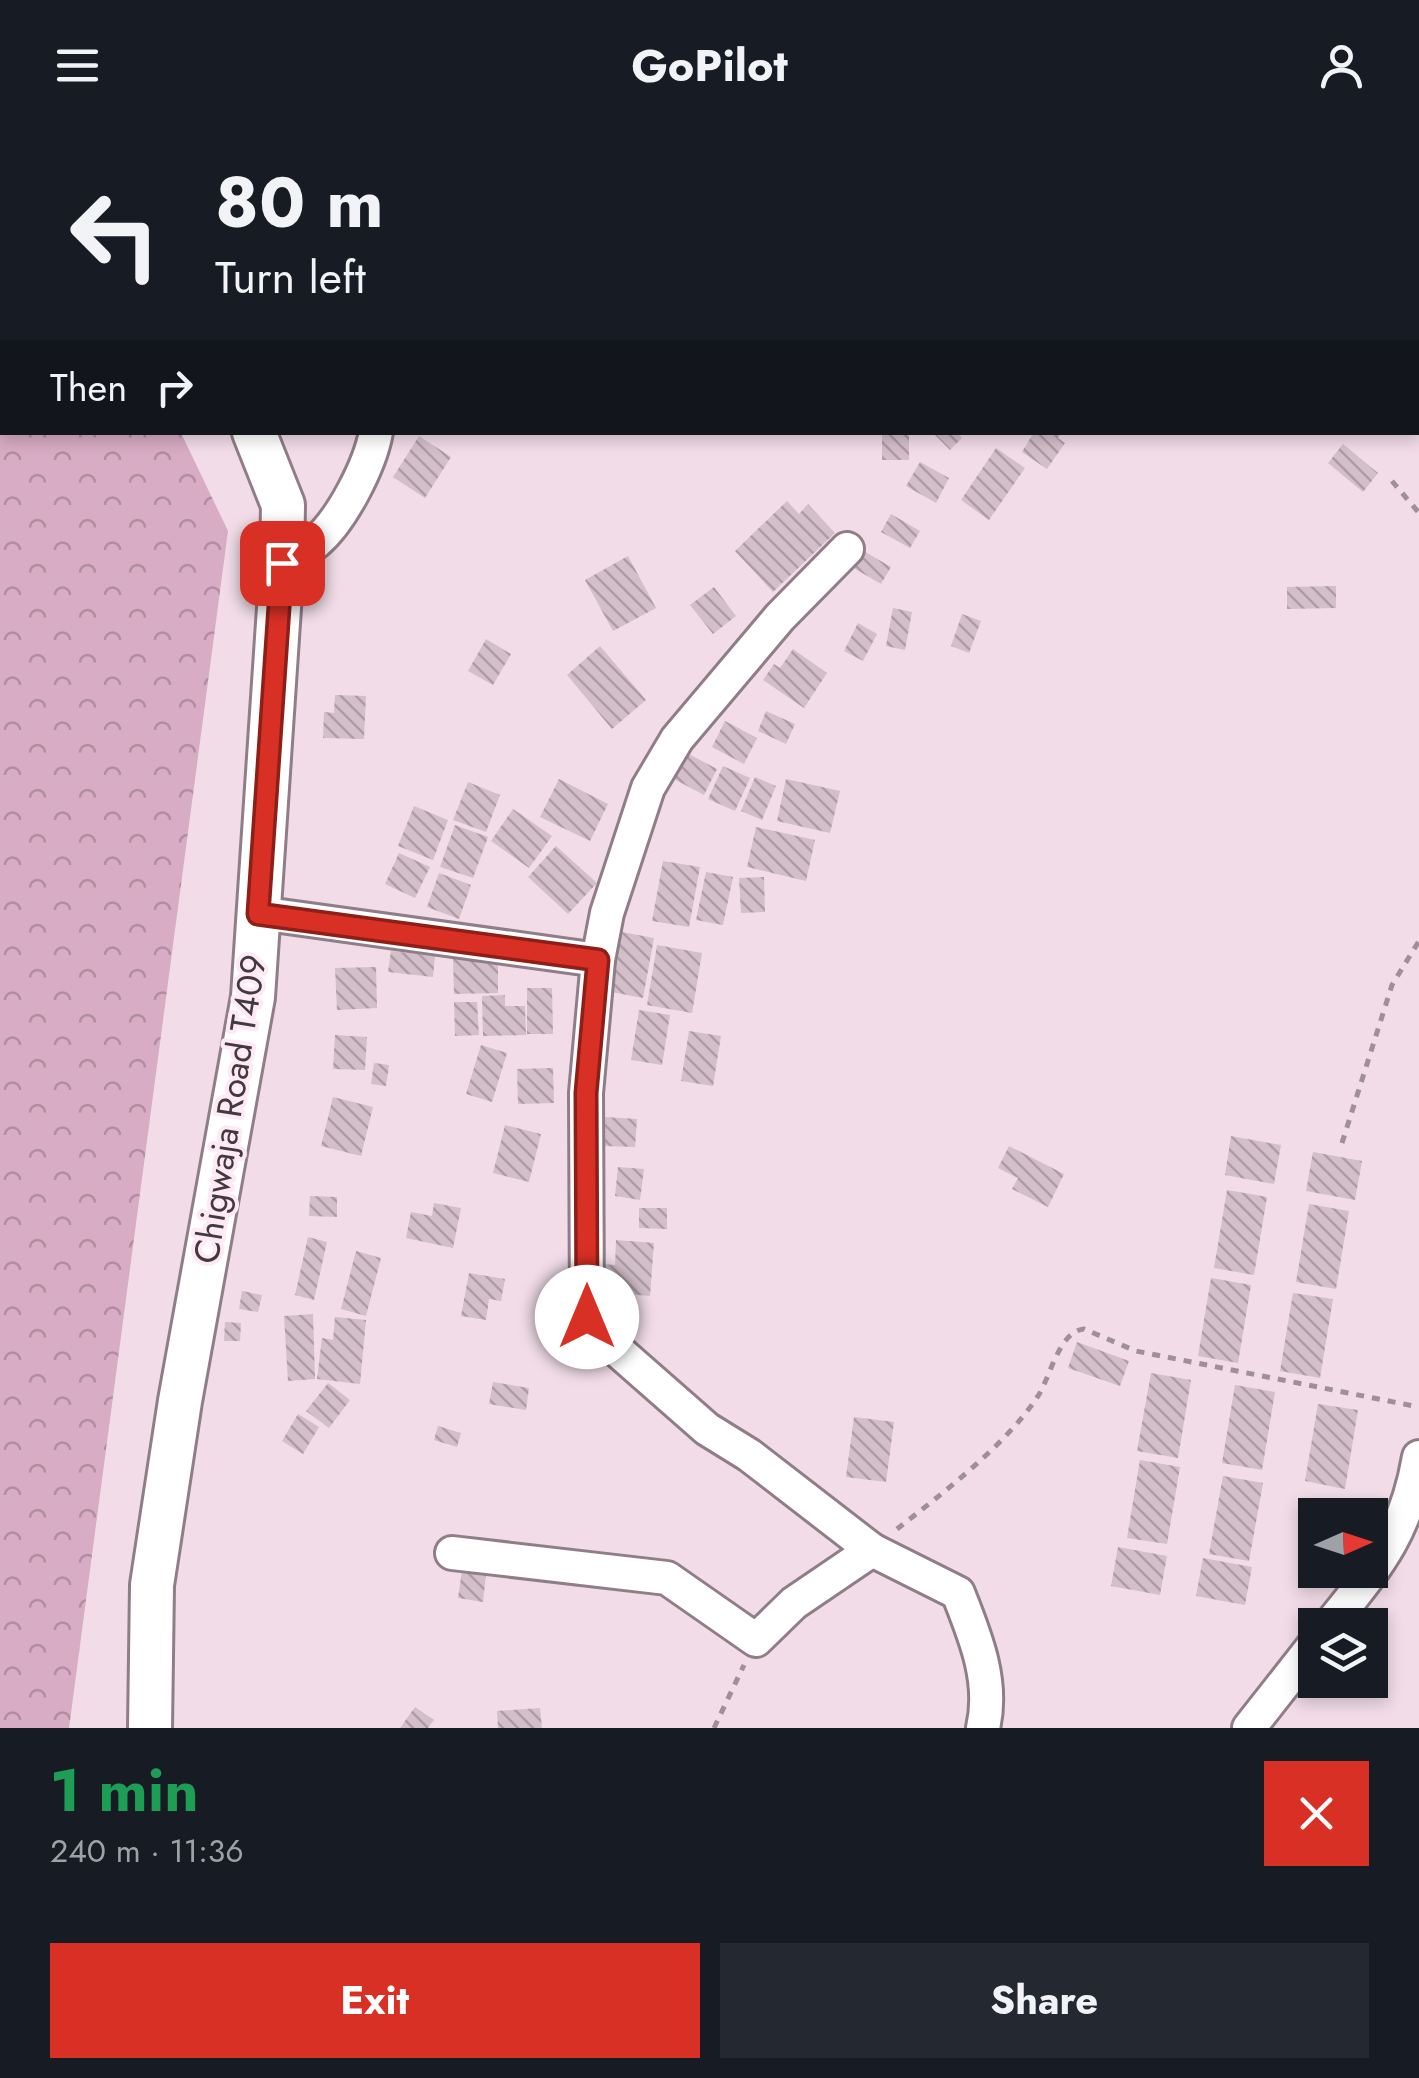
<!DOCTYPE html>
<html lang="en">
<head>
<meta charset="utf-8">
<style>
  :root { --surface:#171b24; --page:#242831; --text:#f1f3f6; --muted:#9ea1a6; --accent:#d93025 }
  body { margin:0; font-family:Jost,sans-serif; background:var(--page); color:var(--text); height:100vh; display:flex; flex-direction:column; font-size:38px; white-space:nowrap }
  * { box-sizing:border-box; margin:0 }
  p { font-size:32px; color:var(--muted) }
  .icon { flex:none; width:55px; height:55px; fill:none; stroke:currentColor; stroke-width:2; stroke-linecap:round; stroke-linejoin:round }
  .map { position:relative; height:1598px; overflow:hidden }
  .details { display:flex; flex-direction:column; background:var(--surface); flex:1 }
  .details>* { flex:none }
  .banner { position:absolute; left:0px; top:0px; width:1420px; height:305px; box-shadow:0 5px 15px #0003; background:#171b24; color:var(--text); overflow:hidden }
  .needle { width:65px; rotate:87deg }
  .buttons { position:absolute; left:1298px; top:1368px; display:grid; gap:20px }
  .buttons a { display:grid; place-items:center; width:90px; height:90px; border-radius:0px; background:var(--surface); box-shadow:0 5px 15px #0003; font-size:50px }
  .pin { position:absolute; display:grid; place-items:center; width:85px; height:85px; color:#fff; margin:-42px; border-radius:20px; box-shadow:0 5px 15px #0006 }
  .me { position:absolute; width:110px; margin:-55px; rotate:0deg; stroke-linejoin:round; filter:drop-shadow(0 0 8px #0008) }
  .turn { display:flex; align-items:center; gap:35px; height:210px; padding:0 50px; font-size:45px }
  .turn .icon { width:130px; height:130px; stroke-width:2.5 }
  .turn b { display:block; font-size:70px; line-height:85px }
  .then { display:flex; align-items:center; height:95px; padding:0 50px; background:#0003; gap:20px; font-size:38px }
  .round { display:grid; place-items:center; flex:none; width:105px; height:105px; border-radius:0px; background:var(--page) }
  .headline { display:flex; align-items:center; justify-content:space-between; height:170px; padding:0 50px }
  h1 { font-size:60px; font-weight:700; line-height:75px; color:#1e9e55 }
  .action { display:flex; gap:20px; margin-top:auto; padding:20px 50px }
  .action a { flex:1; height:115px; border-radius:0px; background:var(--accent); color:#fff; font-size:40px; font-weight:700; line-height:115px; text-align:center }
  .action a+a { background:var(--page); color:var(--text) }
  header { display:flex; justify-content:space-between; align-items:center; height:130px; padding:0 50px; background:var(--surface); font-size:45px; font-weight:700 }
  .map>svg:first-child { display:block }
  .forest { fill:url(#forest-crowns) }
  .building { fill:url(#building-back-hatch) }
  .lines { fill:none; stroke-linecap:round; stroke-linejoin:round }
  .minor-casing { stroke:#8f7d87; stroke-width:38 }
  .tertiary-casing { stroke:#8f7d87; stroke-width:48 }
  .path { stroke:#9f9098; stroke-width:5; stroke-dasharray:8 8; stroke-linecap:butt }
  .minor { stroke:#fff; stroke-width:32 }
  .tertiary { stroke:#fff; stroke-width:42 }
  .route-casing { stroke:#8d1f18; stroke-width:25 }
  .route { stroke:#d93025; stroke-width:18 }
  .labels { text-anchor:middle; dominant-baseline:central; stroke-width:8; stroke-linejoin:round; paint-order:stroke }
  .street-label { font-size:35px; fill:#423a3e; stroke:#fee9f4 }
</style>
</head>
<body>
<header><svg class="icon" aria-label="menu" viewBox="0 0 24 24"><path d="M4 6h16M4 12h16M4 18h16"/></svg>GoPilot<svg class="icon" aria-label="person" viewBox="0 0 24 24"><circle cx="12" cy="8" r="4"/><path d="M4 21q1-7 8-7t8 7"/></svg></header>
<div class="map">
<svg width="1419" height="1598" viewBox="0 0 1419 1598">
  <defs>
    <pattern id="forest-crowns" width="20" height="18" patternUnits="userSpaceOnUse" patternTransform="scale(2.5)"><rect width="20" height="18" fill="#d7acc4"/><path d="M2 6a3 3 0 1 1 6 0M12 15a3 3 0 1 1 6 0" fill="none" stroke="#b08da1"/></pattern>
    <pattern id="building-back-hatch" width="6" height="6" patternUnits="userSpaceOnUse" patternTransform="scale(2.5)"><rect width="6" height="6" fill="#d3bfca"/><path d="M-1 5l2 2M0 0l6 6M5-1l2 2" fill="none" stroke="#ad9ca5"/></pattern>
  </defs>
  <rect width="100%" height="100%" fill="#f1dce7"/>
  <polygon class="forest" points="0,0 38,2 2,2 2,302 181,303 228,401 69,1598 0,1598"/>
  <g class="building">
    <rect x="882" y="302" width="27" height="28"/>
    <polygon points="932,302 957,302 962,308 950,320"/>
    <polygon points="1034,302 1062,302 1058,308 1065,313 1047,339 1022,322"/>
    <polygon points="419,306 451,327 425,368 393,347"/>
    <polygon points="1343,314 1378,343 1363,362 1328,333"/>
    <polygon points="996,318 1025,338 989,390 961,370"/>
    <polygon points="920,332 949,348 936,373 906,356"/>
    <polygon points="787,371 799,384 808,374 835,403 773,462 735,421"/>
    <polygon points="891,384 920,401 910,418 881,402"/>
    <polygon points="862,420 891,437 881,454 852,437"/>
    <polygon points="628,426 656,478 613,501 585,450"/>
    <polygon points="1336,456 1336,478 1287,479 1287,457"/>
    <polygon points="714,457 736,486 713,504 690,475"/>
    <polygon points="893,478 912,482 905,520 886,516"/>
    <polygon points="962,484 981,491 969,523 951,516"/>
    <polygon points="858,493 877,504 863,531 844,521"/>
    <polygon points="486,509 511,524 493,555 468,541"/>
    <polygon points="600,516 646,570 612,599 567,545"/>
    <polygon points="793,519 827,543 804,578 763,550 774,534 780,538"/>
    <polygon points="335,565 366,566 364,609 323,608 324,582 334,583"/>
    <polygon points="766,581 795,594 786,614 758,601"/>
    <polygon points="725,591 757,608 744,634 712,617"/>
    <polygon points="685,622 717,639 704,665 672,648"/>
    <polygon points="723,636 750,648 735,681 708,669"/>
    <polygon points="755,647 776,656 762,690 741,681"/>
    <polygon points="559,649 608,674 590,711 540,687"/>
    <polygon points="786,649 840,661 830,703 777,691"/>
    <polygon points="468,652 500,665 486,702 453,690"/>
    <polygon points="414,676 448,690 433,730 398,716"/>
    <polygon points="513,679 552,706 529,738 491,711"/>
    <polygon points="455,695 488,707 473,748 440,737"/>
    <polygon points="756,697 815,710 806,751 747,737"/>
    <polygon points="556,716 597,753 568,784 528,747"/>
    <polygon points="399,723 430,737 415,768 385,754"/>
    <polygon points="663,731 700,737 689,797 652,791"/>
    <polygon points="706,742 733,747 723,795 696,790"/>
    <polygon points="439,743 471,755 459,789 427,777"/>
    <polygon points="764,747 765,782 741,783 739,748"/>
    <polygon points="617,801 654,808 643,868 606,861"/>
    <polygon points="657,815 702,823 692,883 647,875"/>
    <polygon points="391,821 435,826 433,847 388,842"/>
    <polygon points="453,828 498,828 498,863 454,864"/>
    <polygon points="376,837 377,878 337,880 335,838"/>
    <polygon points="527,858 552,858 553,904 527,904"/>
    <polygon points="505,865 505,876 525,876 526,905 483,906 482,866"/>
    <polygon points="454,872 477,872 479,905 455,906"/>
    <polygon points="639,880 670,885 662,935 631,930"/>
    <polygon points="689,901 721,906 713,956 681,951"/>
    <polygon points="335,905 367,907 365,940 333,939"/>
    <polygon points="481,915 507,923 492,972 466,964"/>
    <polygon points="374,933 389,935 386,956 371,954"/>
    <polygon points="553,938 554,973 518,974 517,939"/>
    <polygon points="333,967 373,977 361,1026 321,1016"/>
    <polygon points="604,987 637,989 635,1017 603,1016"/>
    <polygon points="505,995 541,1004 529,1052 493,1043"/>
    <polygon points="1231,1006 1281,1015 1274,1054 1225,1045"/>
    <polygon points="1009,1016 1064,1044 1048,1077 1012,1059 1018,1048 998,1038"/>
    <polygon points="1313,1022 1362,1031 1355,1070 1306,1061"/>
    <polygon points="618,1037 644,1039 640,1070 615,1066"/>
    <polygon points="1227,1060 1267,1067 1254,1145 1214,1138"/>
    <polygon points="310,1066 337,1067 337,1087 309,1086"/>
    <polygon points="434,1073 461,1078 453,1118 406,1108 411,1082 432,1086"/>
    <polygon points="1309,1074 1349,1081 1336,1159 1296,1152"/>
    <polygon points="639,1078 667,1078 667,1099 639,1098"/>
    <polygon points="308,1107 327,1112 314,1170 295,1165"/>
    <polygon points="616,1110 654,1113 650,1166 601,1162 603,1134 615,1135"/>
    <polygon points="356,1121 381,1128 366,1186 341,1179"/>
    <polygon points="469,1143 505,1149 501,1171 489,1169 486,1190 461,1186"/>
    <polygon points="1211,1148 1251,1155 1238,1233 1198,1226"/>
    <polygon points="242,1161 262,1165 258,1182 239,1179"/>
    <polygon points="1293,1163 1333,1169 1320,1248 1280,1241"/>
    <polygon points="313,1184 315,1249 288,1251 284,1186"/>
    <polygon points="335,1187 366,1190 360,1254 317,1249 322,1208 333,1210"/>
    <polygon points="225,1192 241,1193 240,1211 224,1211"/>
    <polygon points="1077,1212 1129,1231 1120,1256 1068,1238"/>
    <polygon points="1151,1243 1191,1250 1178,1328 1137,1321"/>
    <polygon points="493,1252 529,1258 526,1280 489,1274"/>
    <polygon points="328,1253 350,1270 329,1298 306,1281"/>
    <polygon points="1235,1255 1275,1262 1262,1340 1222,1333"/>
    <polygon points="1318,1274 1358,1280 1345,1359 1305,1351"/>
    <polygon points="298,1284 319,1297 303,1324 282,1311"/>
    <polygon points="854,1287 894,1292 886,1352 846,1347"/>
    <polygon points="438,1296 461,1303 457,1317 434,1310"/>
    <polygon points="1140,1330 1180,1337 1167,1414 1127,1408"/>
    <polygon points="1223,1346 1263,1353 1249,1431 1209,1424"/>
    <polygon points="1118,1417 1167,1426 1160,1465 1111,1456"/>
    <polygon points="1203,1428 1252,1437 1245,1475 1196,1466"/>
    <polygon points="462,1440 486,1444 483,1472 458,1468"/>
    <polygon points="415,1577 434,1590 428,1598 400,1598"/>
    <polygon points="540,1578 542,1598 498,1598 497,1581"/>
  </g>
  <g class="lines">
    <defs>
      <g id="minor">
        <polyline points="364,0 364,2"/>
        <path d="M847,419L780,487L677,609L648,658L607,783L598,830L586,963L587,1187L617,1220L707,1299L749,1325L872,1420L958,1463C975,1506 994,1551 983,1598"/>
        <path d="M282,433C293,426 306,420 316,412C342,390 370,335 376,302"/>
        <polyline points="259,783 598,830"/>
        <polyline points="452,1423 667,1448 756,1510 794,1473 872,1420"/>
        <path d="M1330,1495C1377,1436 1406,1404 1419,1327"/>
        <polyline points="1249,1598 1315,1514"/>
      </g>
      <g id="tertiary">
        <polyline points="98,0 99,2"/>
        <polyline points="150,1598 152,1455 180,1271 253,867 282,433 283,375 254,302"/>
      </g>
    </defs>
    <use href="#minor" class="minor-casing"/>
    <use href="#tertiary" class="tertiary-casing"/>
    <g class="path">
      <polyline points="1392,351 1419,383"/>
      <polyline points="1342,1013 1392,855 1419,811"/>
      <path d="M897,1399C943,1363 1006,1315 1038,1266C1050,1248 1059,1201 1084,1199L1136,1221L1419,1277"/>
      <polyline points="714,1598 744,1535"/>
    </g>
    <use href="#minor" class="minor"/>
    <use href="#tertiary" class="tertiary"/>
  </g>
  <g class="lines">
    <defs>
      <polyline id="route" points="282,433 258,784 598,830 586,963 587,1187"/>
    </defs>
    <use href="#route" class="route-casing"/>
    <use href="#route" class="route"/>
  </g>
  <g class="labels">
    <g class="street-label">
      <text transform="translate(230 979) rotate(-81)">Chigwaja Road T409</text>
    </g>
  </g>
</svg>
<div class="buttons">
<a><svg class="needle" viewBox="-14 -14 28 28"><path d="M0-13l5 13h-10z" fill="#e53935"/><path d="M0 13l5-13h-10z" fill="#9ea1a6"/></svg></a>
<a><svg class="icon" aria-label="layers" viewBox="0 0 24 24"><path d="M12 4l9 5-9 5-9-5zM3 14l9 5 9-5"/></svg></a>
</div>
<div class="pin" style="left:282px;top:433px;background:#d93025"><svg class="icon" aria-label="arrive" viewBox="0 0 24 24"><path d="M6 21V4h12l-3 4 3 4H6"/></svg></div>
<svg class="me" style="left:587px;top:1187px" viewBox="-20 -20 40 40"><circle r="19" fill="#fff"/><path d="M0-13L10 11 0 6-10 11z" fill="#d93025"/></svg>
<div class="banner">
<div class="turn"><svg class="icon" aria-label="left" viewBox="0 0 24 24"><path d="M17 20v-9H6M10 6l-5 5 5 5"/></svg><div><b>80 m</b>Turn left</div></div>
<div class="then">Then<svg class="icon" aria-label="right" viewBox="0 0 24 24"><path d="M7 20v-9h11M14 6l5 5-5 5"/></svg></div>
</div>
</div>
<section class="details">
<div class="headline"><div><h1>1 min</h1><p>240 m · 11:36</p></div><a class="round" style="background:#d93025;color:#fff"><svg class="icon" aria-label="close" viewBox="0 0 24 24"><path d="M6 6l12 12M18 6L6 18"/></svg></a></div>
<div class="action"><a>Exit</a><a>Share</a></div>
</section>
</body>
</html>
